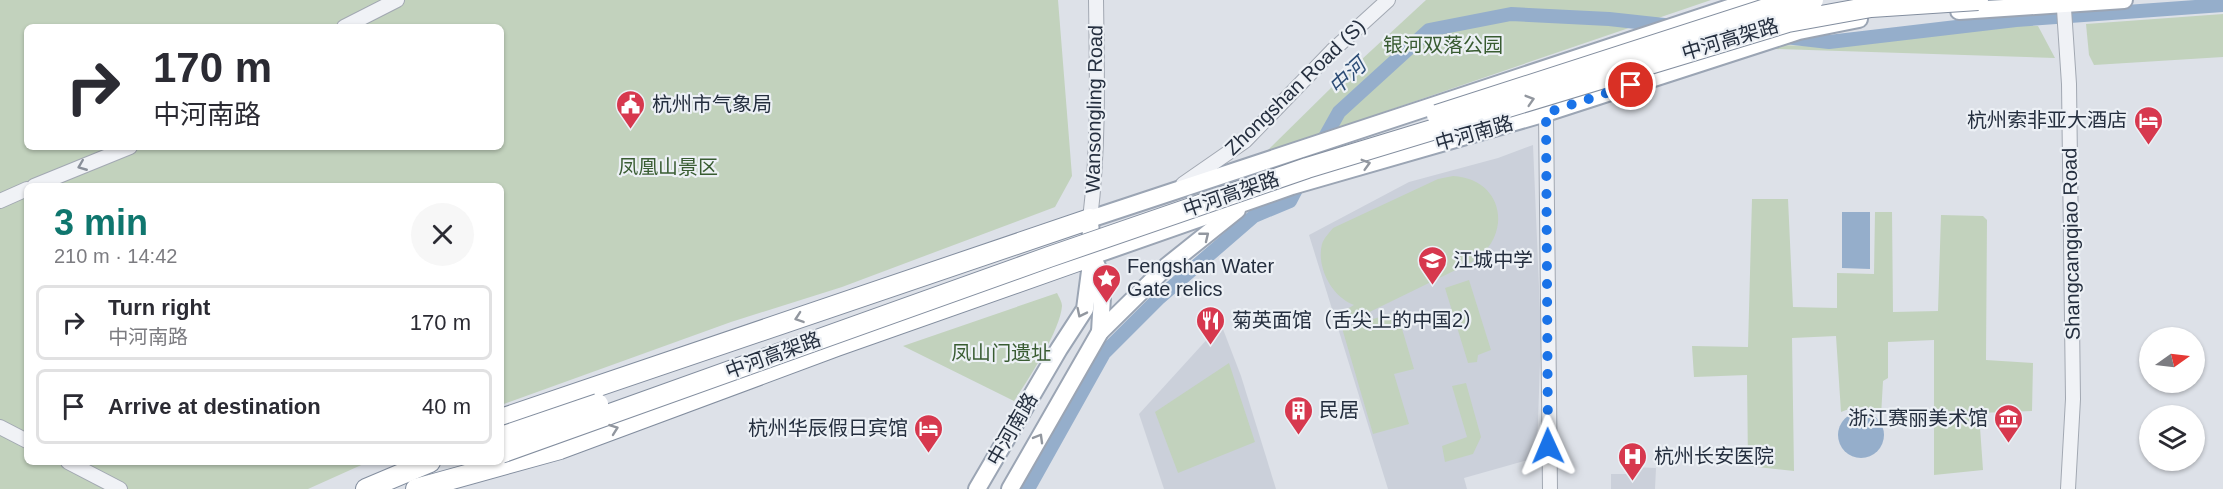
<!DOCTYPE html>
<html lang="en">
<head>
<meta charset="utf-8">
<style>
  :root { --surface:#fff; --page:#f7f7f7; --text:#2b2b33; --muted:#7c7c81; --line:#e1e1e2; --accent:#0f766e }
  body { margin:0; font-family:Helvetica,"Noto Sans SC",sans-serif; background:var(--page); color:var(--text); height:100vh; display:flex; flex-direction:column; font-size:22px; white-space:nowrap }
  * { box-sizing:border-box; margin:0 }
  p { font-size:20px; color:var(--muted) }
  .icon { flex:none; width:33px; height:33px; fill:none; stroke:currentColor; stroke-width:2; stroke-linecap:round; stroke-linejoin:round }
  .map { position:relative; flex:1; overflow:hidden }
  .sheet { position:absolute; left:24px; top:183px; width:480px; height:282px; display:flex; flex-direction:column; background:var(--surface); border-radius:9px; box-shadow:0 2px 4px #0004 }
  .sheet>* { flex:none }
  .banner { position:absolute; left:24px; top:24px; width:480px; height:126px; border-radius:9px; box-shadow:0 2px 4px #0004; background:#fff; color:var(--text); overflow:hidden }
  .needle { width:39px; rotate:76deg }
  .controls { position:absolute; left:2139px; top:327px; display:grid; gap:12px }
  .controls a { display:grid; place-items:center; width:66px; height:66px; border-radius:50%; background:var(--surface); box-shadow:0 2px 4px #0004; font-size:30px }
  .pin { position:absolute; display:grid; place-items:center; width:51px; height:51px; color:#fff; margin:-26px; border:3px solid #fff; border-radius:50%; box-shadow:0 2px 6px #0007 }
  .me { position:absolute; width:66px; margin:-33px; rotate:359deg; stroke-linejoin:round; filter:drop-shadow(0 0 4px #0008) }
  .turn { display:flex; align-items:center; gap:21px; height:126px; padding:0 30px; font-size:27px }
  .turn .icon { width:78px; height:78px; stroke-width:2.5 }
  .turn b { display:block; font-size:42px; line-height:51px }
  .round { display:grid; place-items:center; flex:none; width:63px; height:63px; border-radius:32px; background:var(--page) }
  .headline { display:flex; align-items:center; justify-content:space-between; height:102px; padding:0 30px }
  h1 { font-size:36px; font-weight:600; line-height:45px; color:var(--accent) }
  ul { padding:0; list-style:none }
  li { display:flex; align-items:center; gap:18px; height:75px; margin:0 12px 9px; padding:0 18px; border:3px solid var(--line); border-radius:9px }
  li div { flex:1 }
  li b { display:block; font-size:22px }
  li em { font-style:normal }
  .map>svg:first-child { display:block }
  .built { fill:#cbd0da }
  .green { fill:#c2d2bd; fill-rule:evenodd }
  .water { fill:#95aecb }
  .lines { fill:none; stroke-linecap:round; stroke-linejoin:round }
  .canal { stroke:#95aecb; stroke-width:14 }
  .minor-casing { stroke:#a2a8b2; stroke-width:16 }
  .major-casing { stroke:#9ba5b4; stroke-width:20 }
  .highway-casing { stroke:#838e9f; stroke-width:22 }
  .minor { stroke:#f0f2f6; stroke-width:14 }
  .major { stroke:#fff; stroke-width:16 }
  .highway { stroke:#fff; stroke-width:20 }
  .highway-bridge-casing { stroke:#838e9f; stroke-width:22; stroke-linecap:butt }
  .highway-bridge { stroke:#fff; stroke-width:20 }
  .oneway { stroke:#92979f }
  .oneway2 { stroke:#8a909a }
  .route { stroke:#1a73e8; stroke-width:10; stroke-dasharray:0 18 }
  .labels { text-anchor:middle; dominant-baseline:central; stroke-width:4.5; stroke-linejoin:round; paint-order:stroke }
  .street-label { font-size:20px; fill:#252f3f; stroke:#ecf0f5 }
  .park-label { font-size:20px; fill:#395c32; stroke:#ecf0f5 }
  .poi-label { font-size:20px; fill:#252f3f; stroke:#ecf0f5; text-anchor:start }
  .water-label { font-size:21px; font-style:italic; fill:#2d4d76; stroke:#ecf0f5 }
</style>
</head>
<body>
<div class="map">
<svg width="2223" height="489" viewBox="0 0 2223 489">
  <rect width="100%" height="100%" fill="#dde1e8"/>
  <g class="built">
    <polygon points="1533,145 1541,334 1537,449 1528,460 1464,478 1467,489 1388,489 1309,235 1409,182 1498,158"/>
    <polygon points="1221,324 1241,376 1276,489 1164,489 1139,414"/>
    <polygon points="1634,467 1656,468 1655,489 1611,489 1611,474 1633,474"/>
  </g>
  <g class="green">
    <path d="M0,0H1058L1072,176L1055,207L842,287L731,322L501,405V186H27V462H368L308,489H0ZM27,27H501V147H27Z"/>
    <polygon points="1426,0 1711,0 1266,152 1334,85"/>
    <polygon points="2223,14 2223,57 2094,65 2089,55 2086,24"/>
    <path d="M2013,25L2038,26L2055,58L1775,49L1780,45C1858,49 1935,35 2013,25Z"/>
    <path d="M1453,176C1504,179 1514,235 1472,262L1347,323L1342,312L1354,305C1332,297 1316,267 1322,244C1324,238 1329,233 1333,228L1438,179Z"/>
    <path d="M1752,199H1788L1793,307L1837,308V273L1874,274L1875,212H1892L1893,312L1938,311L1941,215L1983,216L1987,220L1986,360L2033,363L2032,411L1979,413L1983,470L1934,475V340L1888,342V378L1883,381L1881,416C1868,405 1857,406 1841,412L1836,336L1792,338L1794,471L1748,466L1747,375L1694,377L1692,346L1748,347Z"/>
    <polygon points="1469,280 1491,350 1478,355 1477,362 1468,363 1445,288"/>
    <path d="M1057,293C1059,297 1062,302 1062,306C1060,331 1028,380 1014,401L903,346Z"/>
    <polygon points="1397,312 1414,369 1394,374 1409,424 1373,434 1342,328"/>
    <polygon points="1229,363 1255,442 1178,473 1155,412"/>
    <polygon points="1466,383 1481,437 1473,454 1445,462 1442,446 1467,437 1452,386"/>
  </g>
  <g class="water">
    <polygon points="1842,212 1870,212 1870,269 1842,268"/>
    <circle cx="1861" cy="435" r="23"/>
  </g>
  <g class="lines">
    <g class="canal">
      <polyline points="1785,37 1829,42 2016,20 2223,5"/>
      <polyline points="1320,146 1339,112 1429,30 1511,14 1609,19 1673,26"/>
      <polyline points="1028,489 1104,353 1158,299 1254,216 1290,201 1302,178"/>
    </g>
    <defs>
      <g id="minor">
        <polyline points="2061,0 2064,9 2069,84 2073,399 2068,489"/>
        <polyline points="344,27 397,0"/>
        <polyline points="1546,113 1550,489"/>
        <polyline points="1183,184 1245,141 1332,51 1388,0"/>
        <polyline points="34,186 130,147"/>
        <polyline points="0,201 27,189"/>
        <path d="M1090,219C1099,147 1097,73 1096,0"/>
        <polyline points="0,427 27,441"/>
        <polyline points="68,462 120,489"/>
      </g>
      <g id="major">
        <polyline points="1959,11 2124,0"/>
        <polyline points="1092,256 1292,186 1546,113 1799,31 1859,19"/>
        <polyline points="1100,332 1103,279 1092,256 1090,219 1753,0"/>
        <polyline points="977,489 1059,349 1085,309 1092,256"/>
        <polyline points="1010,489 1100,332 1167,266 1237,210"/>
      </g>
      <g id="highway">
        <polyline points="501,419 1090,219"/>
        <polyline points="366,489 430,462"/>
        <polyline points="416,489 560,449 837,346 1092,256"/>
      </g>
    </defs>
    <use href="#minor" class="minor-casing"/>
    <use href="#major" class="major-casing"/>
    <use href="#highway" class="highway-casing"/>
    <use href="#minor" class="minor"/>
    <use href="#major" class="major"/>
    <use href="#highway" class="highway"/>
    <defs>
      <g id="highway-bridge">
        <polyline points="1437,115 1778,5 1813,0"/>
        <polyline points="501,437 598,404"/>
        <polyline points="501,453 1049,257 1307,168 1788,22 1871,7 1978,0"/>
      </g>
    </defs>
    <use href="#highway-bridge" class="highway-bridge-casing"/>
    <use href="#highway-bridge" class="highway-bridge"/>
  </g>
  <defs><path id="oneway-chevron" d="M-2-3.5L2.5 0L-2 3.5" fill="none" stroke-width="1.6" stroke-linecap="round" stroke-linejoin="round" transform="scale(1.5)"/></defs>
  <g class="oneway">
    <use href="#oneway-chevron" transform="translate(1530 100) rotate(-17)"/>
    <use href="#oneway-chevron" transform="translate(1366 164) rotate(-16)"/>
    <use href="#oneway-chevron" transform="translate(1205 236) rotate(-39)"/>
    <use href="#oneway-chevron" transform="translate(1081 313) rotate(116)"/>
    <use href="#oneway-chevron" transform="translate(799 318) rotate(161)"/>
    <use href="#oneway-chevron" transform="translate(614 429) rotate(-20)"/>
    <use href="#oneway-chevron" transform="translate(1039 438) rotate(-60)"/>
  </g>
  <use class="oneway2" href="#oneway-chevron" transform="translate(82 166) rotate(158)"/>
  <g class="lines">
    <polyline class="route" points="1548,446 1546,113 1631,85"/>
  </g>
  <defs>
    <symbol id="civic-pin" viewBox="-11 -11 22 30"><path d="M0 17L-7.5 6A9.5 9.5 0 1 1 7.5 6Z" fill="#d7384e" stroke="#ecf0f5"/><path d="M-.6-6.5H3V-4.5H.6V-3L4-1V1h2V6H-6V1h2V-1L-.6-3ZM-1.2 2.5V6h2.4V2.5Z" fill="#fff"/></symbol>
    <symbol id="hotel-pin" viewBox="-11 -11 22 30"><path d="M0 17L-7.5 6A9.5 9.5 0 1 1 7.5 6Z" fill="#d7384e" stroke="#ecf0f5"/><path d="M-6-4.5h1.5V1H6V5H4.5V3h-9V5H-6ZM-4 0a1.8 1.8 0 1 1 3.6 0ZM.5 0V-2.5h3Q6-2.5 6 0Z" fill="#fff"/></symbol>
    <symbol id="school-pin" viewBox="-11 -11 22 30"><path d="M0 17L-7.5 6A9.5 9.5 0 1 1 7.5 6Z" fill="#d7384e" stroke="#ecf0f5"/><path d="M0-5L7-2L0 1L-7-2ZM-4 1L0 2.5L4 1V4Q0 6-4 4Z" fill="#fff"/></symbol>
    <symbol id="sight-pin" viewBox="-11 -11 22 30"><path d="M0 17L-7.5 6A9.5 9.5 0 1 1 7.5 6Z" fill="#d7384e" stroke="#ecf0f5"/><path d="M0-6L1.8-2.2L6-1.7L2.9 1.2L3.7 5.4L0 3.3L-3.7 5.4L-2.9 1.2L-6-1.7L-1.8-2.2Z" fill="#fff"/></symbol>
    <symbol id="restaurant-pin" viewBox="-11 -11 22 30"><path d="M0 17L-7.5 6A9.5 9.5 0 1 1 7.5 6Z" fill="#d7384e" stroke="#ecf0f5"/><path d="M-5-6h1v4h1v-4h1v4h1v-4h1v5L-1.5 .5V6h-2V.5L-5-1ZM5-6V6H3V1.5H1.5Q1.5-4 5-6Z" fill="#fff"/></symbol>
    <symbol id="building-pin" viewBox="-11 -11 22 30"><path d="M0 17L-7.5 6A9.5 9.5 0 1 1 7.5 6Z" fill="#d7384e" stroke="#ecf0f5"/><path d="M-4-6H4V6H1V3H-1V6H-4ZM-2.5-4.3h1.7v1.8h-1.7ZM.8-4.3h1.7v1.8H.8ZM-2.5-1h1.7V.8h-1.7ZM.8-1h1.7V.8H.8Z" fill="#fff"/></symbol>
    <symbol id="museum-pin" viewBox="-11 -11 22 30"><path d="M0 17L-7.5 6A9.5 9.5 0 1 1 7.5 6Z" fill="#d7384e" stroke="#ecf0f5"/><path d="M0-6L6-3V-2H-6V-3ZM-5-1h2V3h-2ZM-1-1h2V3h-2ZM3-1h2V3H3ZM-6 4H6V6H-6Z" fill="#fff"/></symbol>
    <symbol id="hospital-pin" viewBox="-11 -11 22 30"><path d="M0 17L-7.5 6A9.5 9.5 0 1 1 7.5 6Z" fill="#d7384e" stroke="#ecf0f5"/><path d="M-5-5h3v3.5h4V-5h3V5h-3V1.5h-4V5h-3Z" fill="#fff"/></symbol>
  </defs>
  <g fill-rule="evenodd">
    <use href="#civic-pin" x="614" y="88" width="33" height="45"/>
    <use href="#hotel-pin" x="2132" y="104" width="33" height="45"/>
    <use href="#school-pin" x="1416" y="244" width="33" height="45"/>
    <use href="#sight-pin" x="1090" y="262" width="33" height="45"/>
    <use href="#restaurant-pin" x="1194" y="304" width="33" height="45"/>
    <use href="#building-pin" x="1282" y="394" width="33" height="45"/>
    <use href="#museum-pin" x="1992" y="402" width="33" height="45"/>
    <use href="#hotel-pin" x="912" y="412" width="33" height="45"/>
    <use href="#hospital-pin" x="1616" y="440" width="33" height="45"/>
  </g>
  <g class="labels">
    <g class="street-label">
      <text transform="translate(1730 39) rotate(-17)">中河高架路</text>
      <text transform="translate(1295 87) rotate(-44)">Zhongshan Road (S)</text>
      <text transform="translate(1094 109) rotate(-89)">Wansongling Road</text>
      <text transform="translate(1474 133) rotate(-16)">中河南路</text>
      <text transform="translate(1231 194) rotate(-19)">中河高架路</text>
      <text transform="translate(2071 244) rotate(-91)">Shangcangqiao Road</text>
      <text transform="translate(773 355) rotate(-20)">中河高架路</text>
      <text transform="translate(1012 429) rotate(-60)">中河南路</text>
    </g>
    <g class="park-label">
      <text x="1443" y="45">银河双落公园</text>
      <text x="668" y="167">凤凰山景区</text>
      <text x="1001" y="353">凤山门遗址</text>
    </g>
    <g class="poi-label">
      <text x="652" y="104">杭州市气象局</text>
      <text x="2127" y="120" text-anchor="end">杭州索非亚大酒店</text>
      <text x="1453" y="260">江城中学</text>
      <text x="1127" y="266">Fengshan Water<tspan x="1127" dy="23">Gate relics</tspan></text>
      <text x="1232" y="320">菊英面馆（舌尖上的中国2）</text>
      <text x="1319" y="410">民居</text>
      <text x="1988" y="418" text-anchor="end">浙江赛丽美术馆</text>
      <text x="908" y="428" text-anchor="end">杭州华辰假日宾馆</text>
      <text x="1654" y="456">杭州长安医院</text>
    </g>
    <g class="water-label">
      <text transform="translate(1347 76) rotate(-43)">中河</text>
    </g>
  </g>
</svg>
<div class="controls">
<a><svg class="needle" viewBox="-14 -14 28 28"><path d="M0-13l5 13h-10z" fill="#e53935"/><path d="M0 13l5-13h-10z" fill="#7c7c81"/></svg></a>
<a><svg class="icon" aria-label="layers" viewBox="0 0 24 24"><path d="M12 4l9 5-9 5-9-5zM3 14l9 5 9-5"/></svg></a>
</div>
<div class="pin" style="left:1631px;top:85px;background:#d93025"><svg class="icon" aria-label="arrive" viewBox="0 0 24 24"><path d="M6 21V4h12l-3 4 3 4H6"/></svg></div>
<svg class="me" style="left:1548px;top:446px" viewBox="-20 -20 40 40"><path d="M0-17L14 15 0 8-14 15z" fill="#1a73e8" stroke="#fff" stroke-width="4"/></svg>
<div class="banner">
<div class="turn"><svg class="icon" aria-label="right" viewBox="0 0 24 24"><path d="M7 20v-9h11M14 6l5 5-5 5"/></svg><div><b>170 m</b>中河南路</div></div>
</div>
<section class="sheet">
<div class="headline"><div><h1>3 min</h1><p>210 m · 14:42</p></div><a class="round"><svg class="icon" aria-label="close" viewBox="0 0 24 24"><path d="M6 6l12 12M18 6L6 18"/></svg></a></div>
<ul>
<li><svg class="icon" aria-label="right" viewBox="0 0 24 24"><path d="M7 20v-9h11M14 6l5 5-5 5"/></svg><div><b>Turn right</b><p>中河南路</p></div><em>170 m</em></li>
<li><svg class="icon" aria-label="arrive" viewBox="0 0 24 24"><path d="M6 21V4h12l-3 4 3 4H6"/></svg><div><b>Arrive at destination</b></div><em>40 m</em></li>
</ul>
</section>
</div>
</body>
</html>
